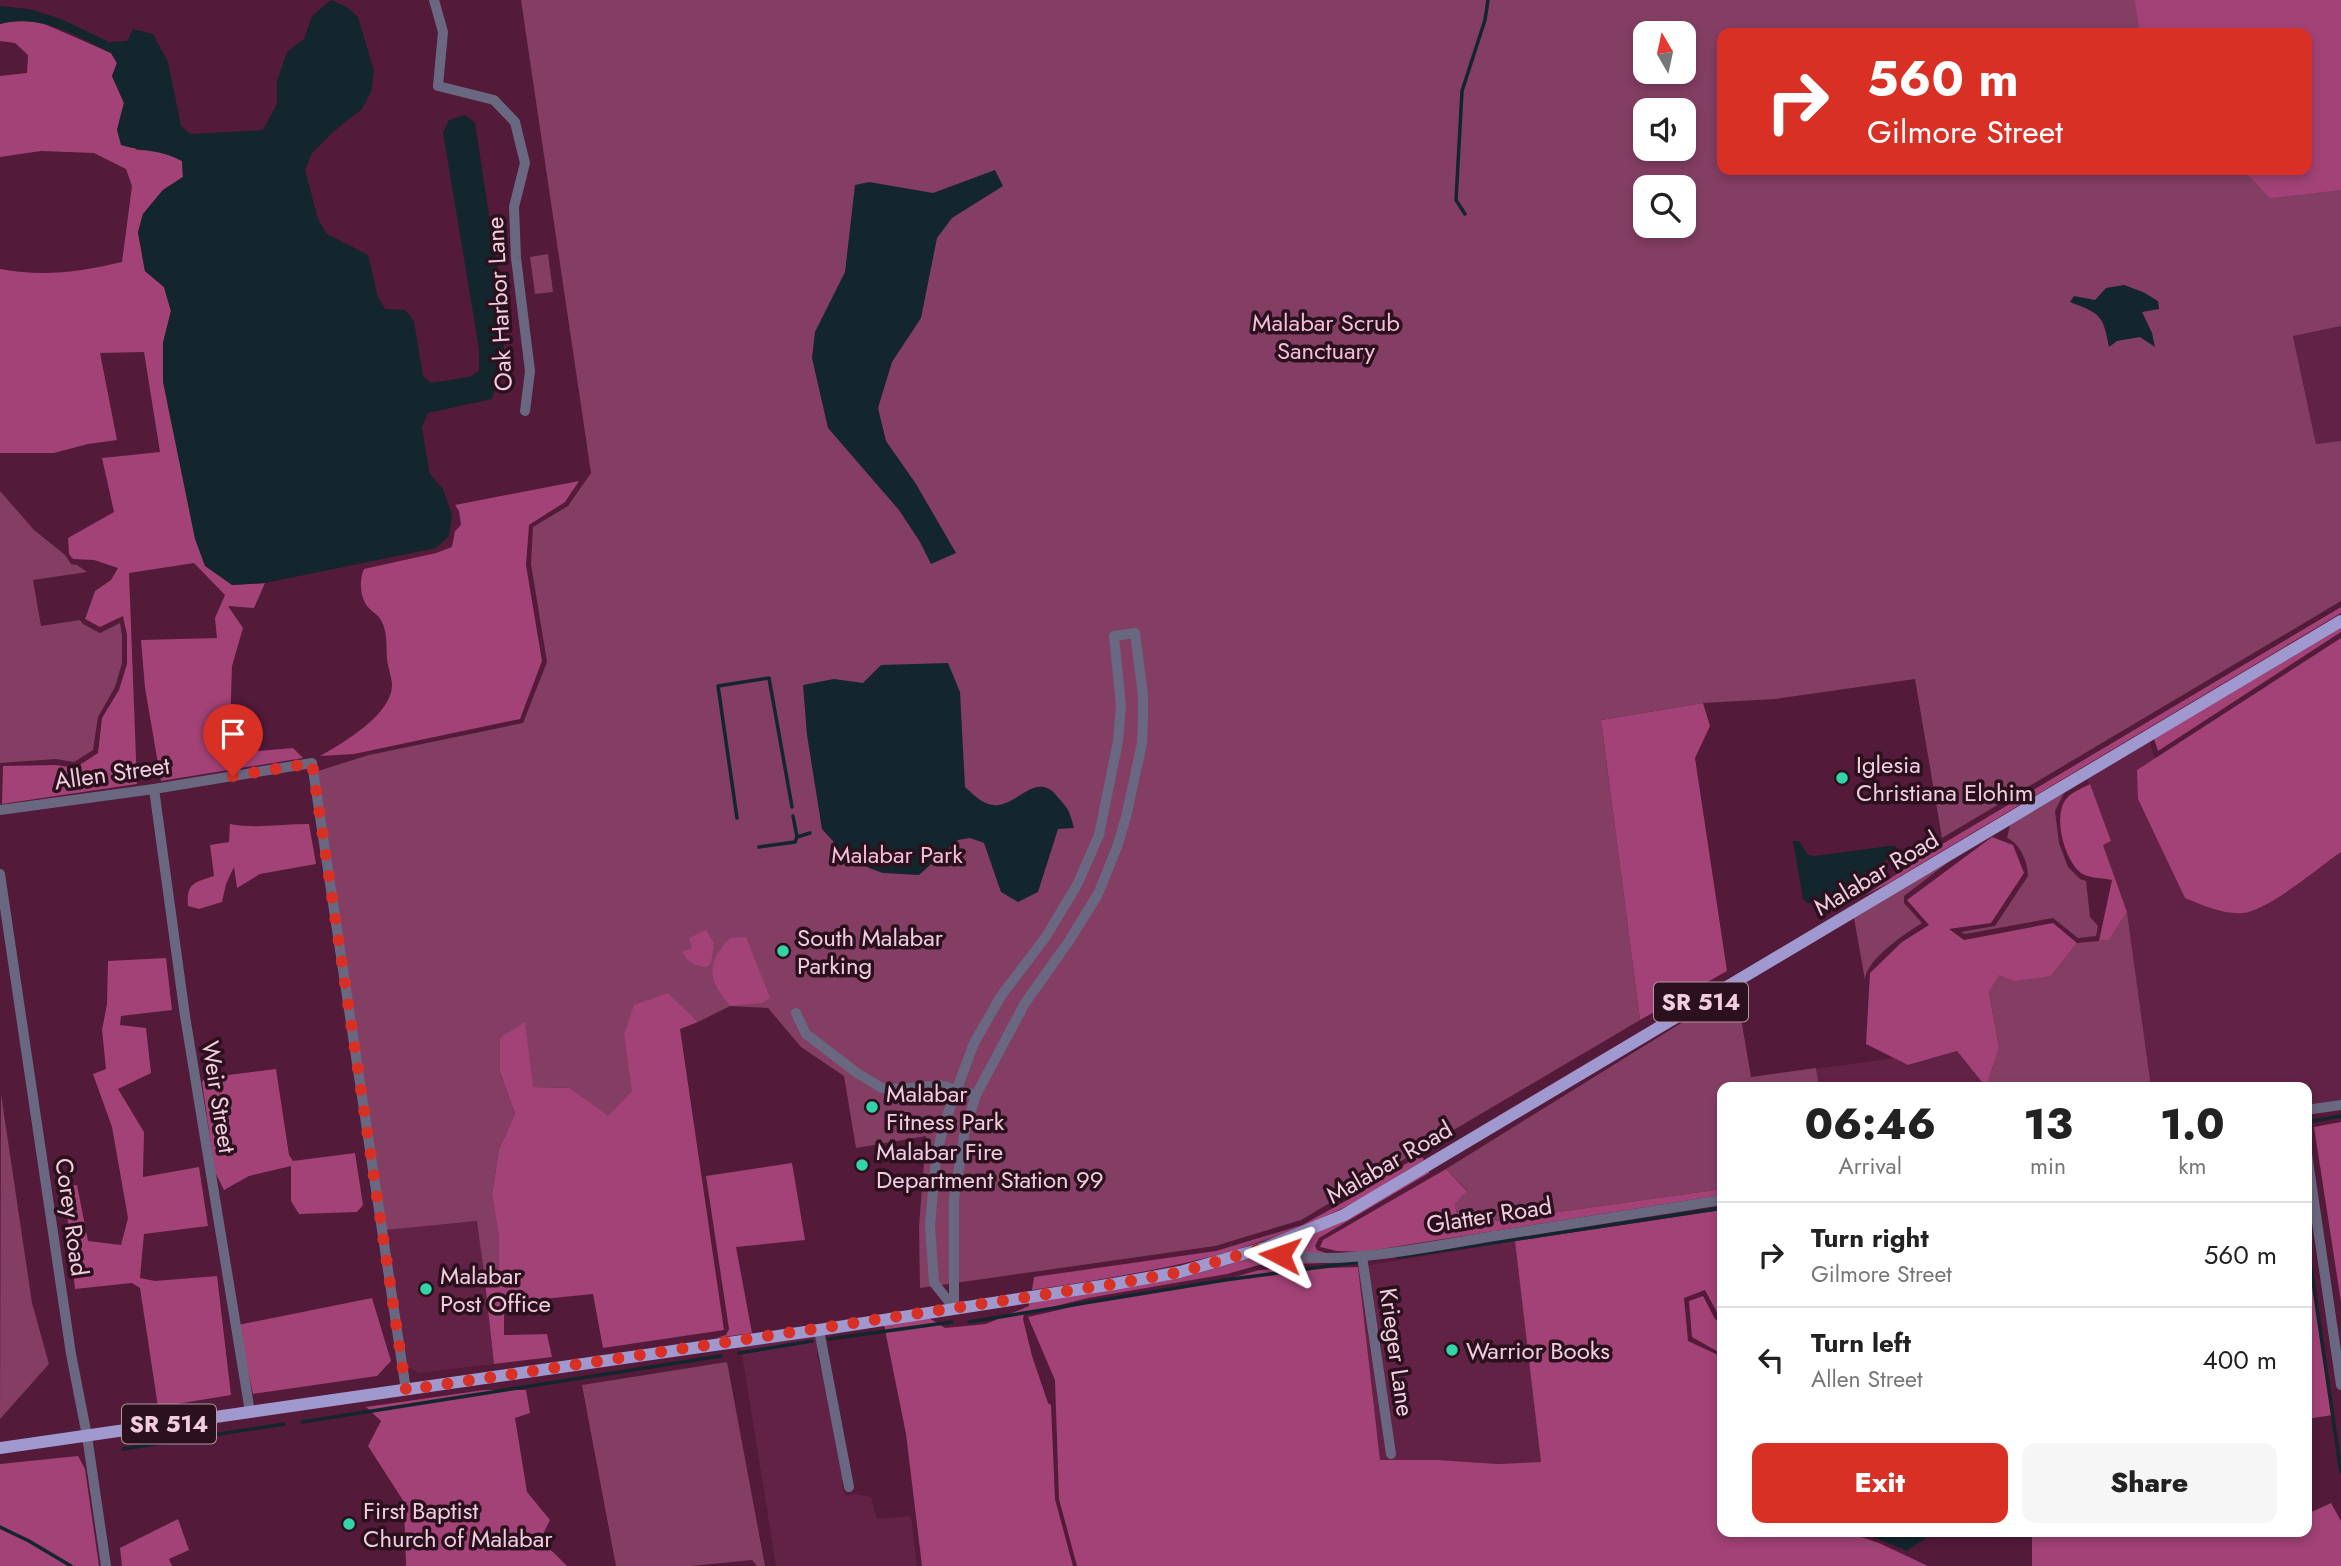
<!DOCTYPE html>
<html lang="en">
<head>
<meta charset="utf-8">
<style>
  :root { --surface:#fff; --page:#f6f6f6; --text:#222; --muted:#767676; --line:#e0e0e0; --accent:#d93025 }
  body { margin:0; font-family:Jost,sans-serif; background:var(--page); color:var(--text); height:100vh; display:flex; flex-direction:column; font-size:26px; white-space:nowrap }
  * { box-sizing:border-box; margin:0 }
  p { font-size:23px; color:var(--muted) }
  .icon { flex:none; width:38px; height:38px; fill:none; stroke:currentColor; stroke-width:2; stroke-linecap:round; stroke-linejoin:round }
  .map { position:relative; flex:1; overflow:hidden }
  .side { position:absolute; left:1717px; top:1082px; width:595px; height:455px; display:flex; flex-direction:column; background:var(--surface); border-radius:14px; box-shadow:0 4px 10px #0003 }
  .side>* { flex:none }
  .banner { position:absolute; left:1717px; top:28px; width:595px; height:147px; border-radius:14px; box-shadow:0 4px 10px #0003; background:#d93025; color:#fff; overflow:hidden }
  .needle { width:46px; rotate:351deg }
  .fabs { position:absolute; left:1633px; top:21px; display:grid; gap:14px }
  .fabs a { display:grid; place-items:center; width:63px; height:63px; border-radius:14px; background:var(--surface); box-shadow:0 4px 10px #0003; font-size:35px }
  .pin { position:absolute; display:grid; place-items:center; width:60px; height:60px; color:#fff; margin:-72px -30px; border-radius:50% 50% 50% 0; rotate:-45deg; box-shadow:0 0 7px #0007 }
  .pin .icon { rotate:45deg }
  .me { position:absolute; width:77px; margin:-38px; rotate:274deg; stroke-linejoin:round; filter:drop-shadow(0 0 5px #0008) }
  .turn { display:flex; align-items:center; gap:24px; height:147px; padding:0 35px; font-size:32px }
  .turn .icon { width:91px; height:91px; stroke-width:2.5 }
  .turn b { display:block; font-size:49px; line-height:60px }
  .eta { display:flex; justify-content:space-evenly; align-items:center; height:119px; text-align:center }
  .eta b { font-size:42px; font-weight:800; line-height:49px }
  .button { display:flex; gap:14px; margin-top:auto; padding:14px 35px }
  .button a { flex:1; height:80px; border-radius:14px; background:var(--accent); color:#fff; font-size:28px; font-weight:800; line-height:80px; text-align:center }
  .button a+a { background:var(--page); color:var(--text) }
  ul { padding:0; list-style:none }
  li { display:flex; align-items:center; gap:21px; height:105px; padding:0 35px; border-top:2px solid var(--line) }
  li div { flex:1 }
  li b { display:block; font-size:26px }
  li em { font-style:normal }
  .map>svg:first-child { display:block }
  .built { fill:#612245 }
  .green { fill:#843e63; fill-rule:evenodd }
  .forest { fill:#a24276 }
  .water { fill:#13252d }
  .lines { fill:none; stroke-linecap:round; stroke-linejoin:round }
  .stream { stroke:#13252d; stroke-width:3.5 }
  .minor { stroke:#6a6781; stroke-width:10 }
  .major { stroke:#a099cf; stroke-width:12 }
  .route { stroke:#d93025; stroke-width:12; stroke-dasharray:0 21.6 }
  .poi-dot { fill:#32d4a8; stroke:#2a111d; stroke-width:2.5 }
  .labels { text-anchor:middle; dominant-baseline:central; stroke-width:7; stroke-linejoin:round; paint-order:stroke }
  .shield { fill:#2a111d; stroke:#b695a3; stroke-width:2 }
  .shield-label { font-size:23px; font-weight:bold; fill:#f2cddd }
  .street-label { font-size:24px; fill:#f2cddd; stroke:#2a111d }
  .park-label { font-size:24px; fill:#f4bfd7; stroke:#2a111d }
  .poi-label { font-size:24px; fill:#f2cddd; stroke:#2a111d; text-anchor:start }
</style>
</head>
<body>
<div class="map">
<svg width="2341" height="1566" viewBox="0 0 2341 1566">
  <rect width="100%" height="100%" fill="#531a39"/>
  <g class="built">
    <polygon points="2341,326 2341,441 2316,444 2293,335"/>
    <polygon points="2150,742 2155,759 2137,770 2258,910 2341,852 2341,1100 2307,1105 2306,1087 2151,1087 2127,912 2103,845 2111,841 2087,779"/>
    <polygon points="1957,1051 1986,1087 1819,1087 1816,1069 1894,1058 1909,1065"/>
    <polygon points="478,1221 494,1364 419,1373 408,1367 386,1230"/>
    <polygon points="1515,1241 1542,1462 1498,1464 1437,1460 1380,1460 1358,1267"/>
    <polygon points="815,1336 818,1346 817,1355 826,1388 844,1476 842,1485 845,1496 855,1494 871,1497 877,1519 911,1516 917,1566 776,1566 742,1354 738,1345"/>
  </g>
  <g class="green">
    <path d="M521,0H2341V326L2293,336L2316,444L2341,441V601L1942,838L1915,679L1775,699L1703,703L1601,720L1640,1020L1301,1220L1215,1246L920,1288L919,1227L926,1136L856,1148L844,1076L801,1047L768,1008L730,1006L698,1022L668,994L624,1035L633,1091L608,1117L570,1088L533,1087L500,1072L515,1114L499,1149L492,1194L499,1238V1268L484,1273L477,1221L386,1230L318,771L369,755L523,723L547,662L531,564L533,527L568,506L591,473ZM1645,33H1684V72H1645ZM1722,33H2306V170H1722ZM1645,110H1684V149H1645ZM1645,187H1684V226H1645Z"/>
    <polygon points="548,254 553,292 535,294 530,257"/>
    <polygon points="0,491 34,530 65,555 71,564 77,565 87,572 33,580 41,626 80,620 83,624 100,633 120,623 122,635 122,663 115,687 98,717 93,750 74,762 56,759 0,763"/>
    <path d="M2064,793L2055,811L2059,843L2068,867L2080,879L2086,881L2090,917L2098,926L2096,936L2078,938L2053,918L1965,934L1961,932L1995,926L2028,876C2028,863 2020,843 2007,838L2010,825Z"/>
    <path d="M1955,857L1904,896V903L1922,923C1905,934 1866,959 1865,980L1854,918Z"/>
    <polygon points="2127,912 2151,1087 1986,1087 1999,1048 1989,992 1999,974 2051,976 2077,943 2109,940"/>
    <polygon points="1736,989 1751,1077 1816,1068 1819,1087 1722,1087 1722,1189 1459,1226 1455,1204 1467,1190 1446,1169"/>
    <polygon points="1,1094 32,1303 49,1364 0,1419"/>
    <polygon points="727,1362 765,1566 757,1566 752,1560 691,1566 616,1566 582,1385"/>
  </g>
  <g class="forest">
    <polygon points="2135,0 2341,0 2341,190 2270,198 2243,170 2306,170 2306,33 2140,33"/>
    <path d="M16,20L40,22L111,53L117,63L112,76L124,103L117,130L137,150L164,151L182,161L183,177L163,190L143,214L138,233L145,271L164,287L171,311L163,343L232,585L265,583L254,608L228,606L243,628L232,666L230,729L258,751L293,748L303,758L161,781L145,688L141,640L217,638L215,618L225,595L194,563L129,573L137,784L2,804L3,766L56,765L75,768L98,753L102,718L119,690L127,664V635L123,616L100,627L85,619L95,591L111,580L118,568L94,560L73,559L69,554L68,538L114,512L102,458L160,452L144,352L100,353L117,440L88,444L54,453H0V269C43,277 80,272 122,262L132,186L126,169L94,153L41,151L0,157V76L27,73L28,55L15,43L0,41V24Z"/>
    <path d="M579,481L565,502L529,525L526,565L542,661L520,719L354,754L320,756C343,743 391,715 392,686C392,677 388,668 387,659C386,645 388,629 379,617C375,613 370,610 367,606C360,596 359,580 364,569L436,553L452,547L455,531L461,525L459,511L455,505Z"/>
    <polygon points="2341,607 2341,613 1887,884 1865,895 1944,843"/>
    <polygon points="2341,628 2341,632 2158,751 2154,739"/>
    <path d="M2341,638V852C2319,867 2268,911 2243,913C2224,915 2202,905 2185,898L2138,799L2137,770Z"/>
    <polygon points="1703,703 1710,726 1695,758 1727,971 1640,1020 1601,720"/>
    <path d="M2090,784L2111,841L2103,845L2127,912L2109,940L2099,941L2112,880C2103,878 2088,878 2081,873C2064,860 2052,814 2067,798C2072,792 2083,788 2090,784Z"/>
    <path d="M230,824C255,829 283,824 309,824L316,864L260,874L237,888L234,867L226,884L222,902L199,909L188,906C186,883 195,882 214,876L210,845L229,842Z"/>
    <polygon points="1992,837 2013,845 2024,873 1991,923 1949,929 1964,940 2053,923 2077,943 2051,976 2015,981 1999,975 1989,992 1999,1048 1986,1087 1957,1051 1908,1065 1866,1044 1870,973 1902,942 1929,925 1907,900"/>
    <path d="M706,930L714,943L711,963L707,967C695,966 688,963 682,952L692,948L689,938Z"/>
    <path d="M746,937L770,998L762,1003L730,1006C708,980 705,964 730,938Z"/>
    <polygon points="166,958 172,1010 121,1016 120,1025 146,1028 151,1073 118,1089 144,1132 143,1177 199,1167 208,1226 144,1234 140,1278 155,1281 217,1276 231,1395 158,1407 140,1288 132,1283 75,1289 64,1187 77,1185 88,1241 121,1245 128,1218 112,1127 93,1074 106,1069 102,1030 107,1004 108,961"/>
    <polygon points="668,993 698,1022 680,1029 724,1330 603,1348 593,1294 543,1299 504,1308 504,1335 547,1334 552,1357 494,1364 484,1273 499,1268 499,1238 492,1194 499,1149 515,1114 500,1072 500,1038 525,1022 533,1087 570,1088 608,1116 632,1091 624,1035 634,1005"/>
    <polygon points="276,1069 289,1155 293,1161 355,1153 363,1205 357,1212 299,1214 291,1201 291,1166 249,1176 224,1190 215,1172 202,1082 205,1078"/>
    <polygon points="2341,1122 2341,1302 2314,1127"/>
    <path d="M1421,1155L1424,1160C1396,1176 1369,1195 1341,1209C1242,1258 1139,1274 1032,1290L1034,1277L1216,1251L1302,1225L1364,1191L1371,1184Z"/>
    <polygon points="792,1163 805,1240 736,1247 752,1333 716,1338 726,1335 729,1329 706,1176"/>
    <polygon points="1446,1169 1467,1191 1455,1204 1459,1226 1722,1189 1722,1195 1362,1252 1337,1251 1320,1247 1323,1240"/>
    <polygon points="1429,1171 1429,1173 1319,1238 1315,1246 1317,1250 1354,1262 1259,1265 1227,1274 1088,1298 1024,1314 1023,1319 1032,1356 1048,1403 1051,1405 1055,1499 1073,1566 922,1566 906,1434 884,1325 929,1318 945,1328 986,1324 1029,1306 1029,1303 1181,1278 1266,1254"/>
    <polygon points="1722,1210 1722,1317 1719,1316 1705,1290 1684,1298 1688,1341 1716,1354 1722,1361 1722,1531 1843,1531 1879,1543 1928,1566 1077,1566 1059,1499 1055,1380 1028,1317 1089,1303 1228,1279 1259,1270 1358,1267 1380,1460 1437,1460 1498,1464 1541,1462 1515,1241"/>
    <polygon points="2306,1241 2333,1415 2307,1419 2306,1419"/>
    <polygon points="1703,1296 1715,1319 1722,1322 1722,1354 1692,1337 1689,1301"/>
    <polygon points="372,1298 391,1361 377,1376 253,1394 238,1325"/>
    <polygon points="484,1390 526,1390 530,1413 515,1418 527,1492 550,1520 539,1542 553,1552 567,1566 406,1566 404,1502 368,1446 381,1421 366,1407"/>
    <polygon points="78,1456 85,1469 99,1566 0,1566 0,1464"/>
    <polygon points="2331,1503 2341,1521 2341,1566 2032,1566 2032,1531 2195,1531 2212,1533 2214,1531 2247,1531 2250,1534 2261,1531 2306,1531 2307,1514"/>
    <polygon points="178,1519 189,1550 169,1559 172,1566 122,1566 120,1548"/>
  </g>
  <g class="water">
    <path d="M331,0L347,7L358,17L374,71L371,92L362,109L333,132L312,153L305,170L318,219L327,234L368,255L378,297L385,309L405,310L414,321L423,376L431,383L469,377L479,371V349L443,133L449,120L465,115L475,123L503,306L504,356L492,399L428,413L422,427L429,470L430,474L443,489L452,515L449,536L436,548L265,583L232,585L205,566L195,539L163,382V343L171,311L164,287L145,271L138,232L143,214L163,190L183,177L182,161C160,149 144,152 121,145L117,130L124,103L112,76L117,63L111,53C76,36 40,13 0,24V6L29,9L61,19L109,42L127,41L133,29L153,34L168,62L181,126L190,134L263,130L277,104V81L287,52L304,39L312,16Z"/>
    <polygon points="995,170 1003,186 952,218 937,238 921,318 892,362 878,408 886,441 916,484 956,553 931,564 920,542 899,510 828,428 812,358 815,332 845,272 855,185 869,182 933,193"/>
    <path d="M2124,285L2143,292L2158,301L2159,309L2142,312L2152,333L2155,347L2140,337L2117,341L2109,347C2103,315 2101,314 2070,302L2074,296L2095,300L2106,288Z"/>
    <path d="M948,663L960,692L965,787C973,794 982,804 993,805C1016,808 1035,771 1056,795C1069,810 1069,809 1074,828L1058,829L1038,892L1018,902L1001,892L984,843L970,838L958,840L919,875L883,873L869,868L842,851L822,829L807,735L803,685L834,679L863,683L881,665Z"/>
    <polygon points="1793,841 1799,841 1808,855 1815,856 1889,846 1895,846 1897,850 1894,855 1817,903 1807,903 1803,899"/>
    <polygon points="1859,1531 1929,1531 1925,1539 1907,1551"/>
  </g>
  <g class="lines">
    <g class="stream">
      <polyline points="1465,214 1456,200 1462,91 1485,20 1488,0"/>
      <polyline points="737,818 718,686 769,678 792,807"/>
      <polyline points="797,837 810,833"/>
      <polyline points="759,847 795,842 797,837 793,816"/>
      <polyline points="2312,1121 2341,1116"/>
      <polyline points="2306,1234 2341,1472"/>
      <polyline points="1398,1257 1722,1208"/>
      <polyline points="969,1322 1225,1280 1359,1262"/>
      <polyline points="829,1339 952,1322"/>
      <polyline points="739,1353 812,1341"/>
      <polyline points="302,1422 721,1356"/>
      <polyline points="123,1449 284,1424"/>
      <polyline points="0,1527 29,1541 71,1566"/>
    </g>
    <g class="minor">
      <polyline points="434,0 443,32 438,86 494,100 515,122 525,163 514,207 516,258 530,371 525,411"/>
      <polygon points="1135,633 1143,695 1143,719 1142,743 1126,817 1117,847 1098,894 1069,941 1025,1003 976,1095 965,1130 954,1199 954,1308 934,1283 930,1225 936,1158 944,1124 974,1043 1001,996 1045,938 1077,885 1099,835 1118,741 1121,706 1114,636"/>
      <polyline points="154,789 185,1016 250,1412"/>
      <polyline points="0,810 154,789 312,763 406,1390"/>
      <polyline points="0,874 71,1354 87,1436 106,1566"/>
      <polyline points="796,1013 806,1034 857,1073 882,1088 901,1089 940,1085 976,1095"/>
      <polyline points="2306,1110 2341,1105"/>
      <polyline points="2306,1147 2341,1385"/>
      <path d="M1264,1248C1320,1273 1439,1244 1501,1235C1574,1223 1648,1212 1722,1200"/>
      <polyline points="1362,1256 1391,1454"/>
      <polyline points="819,1330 849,1487"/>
    </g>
    <polyline class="major" points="0,1448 819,1330 1114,1284 1180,1272 1264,1248 1344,1215 2341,621"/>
  </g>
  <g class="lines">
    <polyline class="route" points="233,776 312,763 406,1390 1114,1284 1180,1272 1264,1248 1280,1255"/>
  </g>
  <g class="poi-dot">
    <circle cx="1842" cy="778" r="7"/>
    <circle cx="783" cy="951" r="7"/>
    <circle cx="872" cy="1107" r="7"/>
    <circle cx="862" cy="1165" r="7"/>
    <circle cx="426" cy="1289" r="7"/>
    <circle cx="1452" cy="1350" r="7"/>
    <circle cx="349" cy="1524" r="7"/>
  </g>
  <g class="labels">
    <g class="shield">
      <rect x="1654" y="982.5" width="94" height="39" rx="5"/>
      <rect x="122" y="1404.5" width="94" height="39" rx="5"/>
    </g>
    <g class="shield-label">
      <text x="1701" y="1002">SR 514</text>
      <text x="169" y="1424">SR 514</text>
    </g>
    <g class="street-label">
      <text transform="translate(499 304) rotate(-93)">Oak Harbor Lane</text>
      <text transform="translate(112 773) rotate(-8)">Allen Street</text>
      <text transform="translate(1876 873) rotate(-31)">Malabar Road</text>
      <text transform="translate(219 1097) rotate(81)">Weir Street</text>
      <text transform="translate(1389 1162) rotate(-30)">Malabar Road</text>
      <text transform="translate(1489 1215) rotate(-9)">Glatter Road</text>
      <text transform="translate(72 1217) rotate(82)">Corey Road</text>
      <text transform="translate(1397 1352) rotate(82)">Krieger Lane</text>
    </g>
    <g class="park-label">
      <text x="1326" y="322">Malabar Scrub<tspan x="1326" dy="28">Sanctuary</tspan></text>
      <text x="897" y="854">Malabar Park</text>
    </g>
    <g class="poi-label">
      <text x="1856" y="764">Iglesia<tspan x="1856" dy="28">Christiana Elohim</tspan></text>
      <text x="797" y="937">South Malabar<tspan x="797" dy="28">Parking</tspan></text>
      <text x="886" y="1093">Malabar<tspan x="886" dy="28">Fitness Park</tspan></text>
      <text x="876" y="1151">Malabar Fire<tspan x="876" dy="28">Department Station 99</tspan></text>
      <text x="440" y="1275">Malabar<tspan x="440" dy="28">Post Office</tspan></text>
      <text x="1466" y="1350">Warrior Books</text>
      <text x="363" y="1510">First Baptist<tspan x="363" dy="28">Church of Malabar</tspan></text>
    </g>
  </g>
</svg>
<div class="fabs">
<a><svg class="needle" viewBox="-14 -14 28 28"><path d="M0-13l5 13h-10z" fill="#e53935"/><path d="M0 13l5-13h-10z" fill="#767676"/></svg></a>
<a><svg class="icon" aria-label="sound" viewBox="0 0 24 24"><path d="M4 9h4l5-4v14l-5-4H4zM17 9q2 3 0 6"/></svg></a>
<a><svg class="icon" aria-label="search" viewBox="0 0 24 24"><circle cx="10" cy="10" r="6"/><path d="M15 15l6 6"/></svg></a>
</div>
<div class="pin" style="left:233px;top:776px;background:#d93025"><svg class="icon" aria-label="arrive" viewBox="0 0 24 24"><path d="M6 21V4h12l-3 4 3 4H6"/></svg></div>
<svg class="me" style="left:1280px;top:1255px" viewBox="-20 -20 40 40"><path d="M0-17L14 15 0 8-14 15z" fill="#d93025" stroke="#fff" stroke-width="4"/></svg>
<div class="banner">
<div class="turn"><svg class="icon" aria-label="right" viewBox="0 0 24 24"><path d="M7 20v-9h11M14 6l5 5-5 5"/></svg><div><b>560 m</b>Gilmore Street</div></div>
</div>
<section class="side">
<div class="eta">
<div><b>06:46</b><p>Arrival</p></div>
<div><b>13</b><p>min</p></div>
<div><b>1.0</b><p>km</p></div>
</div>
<ul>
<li><svg class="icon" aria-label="right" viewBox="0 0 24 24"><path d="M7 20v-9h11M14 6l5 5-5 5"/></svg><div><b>Turn right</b><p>Gilmore Street</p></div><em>560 m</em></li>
<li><svg class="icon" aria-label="left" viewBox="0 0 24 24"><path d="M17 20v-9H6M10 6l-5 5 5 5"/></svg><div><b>Turn left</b><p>Allen Street</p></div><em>400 m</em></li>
</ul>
<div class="button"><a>Exit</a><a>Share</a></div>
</section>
</div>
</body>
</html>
